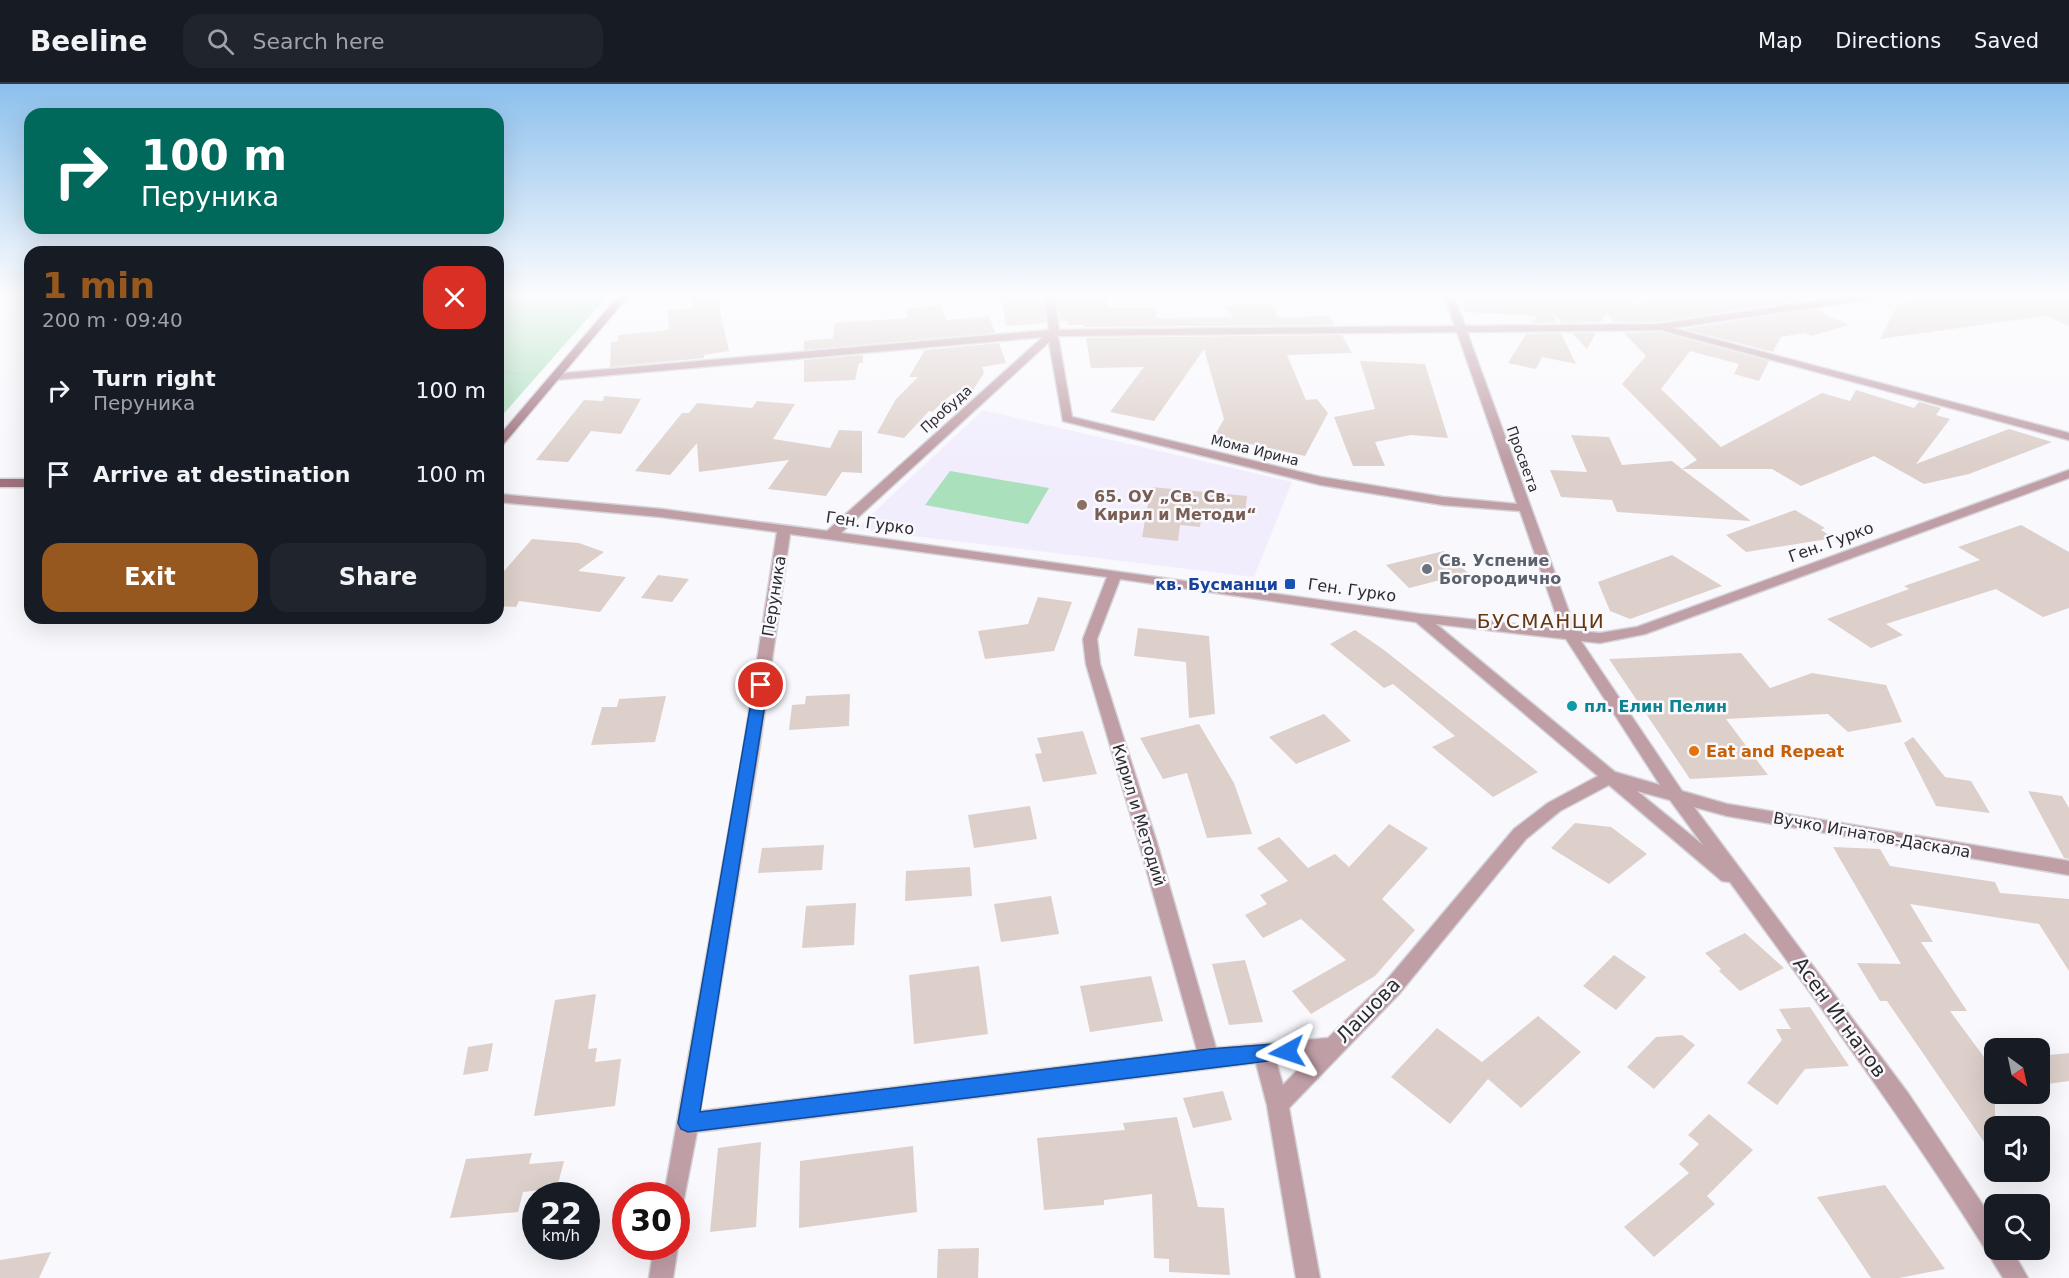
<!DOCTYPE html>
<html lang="en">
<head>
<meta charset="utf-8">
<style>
  :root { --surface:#171b24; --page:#20242c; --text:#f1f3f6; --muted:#9ea1a6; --line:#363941; --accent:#96581e }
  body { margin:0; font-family:"DejaVu Sans",sans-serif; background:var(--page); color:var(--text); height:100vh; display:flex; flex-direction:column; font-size:22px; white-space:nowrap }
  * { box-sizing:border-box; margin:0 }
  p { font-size:20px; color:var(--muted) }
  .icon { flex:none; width:33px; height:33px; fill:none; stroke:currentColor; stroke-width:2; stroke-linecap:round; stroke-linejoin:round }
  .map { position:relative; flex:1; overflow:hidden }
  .details { position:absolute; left:24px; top:162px; width:480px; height:378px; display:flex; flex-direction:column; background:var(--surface); border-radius:18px; box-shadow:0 6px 24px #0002 }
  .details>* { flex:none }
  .banner { position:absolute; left:24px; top:24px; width:480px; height:126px; border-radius:18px; box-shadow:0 6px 24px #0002; background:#00695c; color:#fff; overflow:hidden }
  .needle { width:39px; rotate:147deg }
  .tools { position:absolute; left:1984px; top:954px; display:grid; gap:12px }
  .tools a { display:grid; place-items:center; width:66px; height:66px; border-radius:12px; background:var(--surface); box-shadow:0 6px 24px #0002; font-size:30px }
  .speed { position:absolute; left:522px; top:1098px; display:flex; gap:12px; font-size:30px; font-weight:700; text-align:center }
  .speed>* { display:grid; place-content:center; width:78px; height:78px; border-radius:50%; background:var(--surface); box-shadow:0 6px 24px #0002; line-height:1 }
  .speed small { font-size:15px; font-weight:400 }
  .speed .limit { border:9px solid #d22; background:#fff; color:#111 }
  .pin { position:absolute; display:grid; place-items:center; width:51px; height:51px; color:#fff; margin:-26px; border:3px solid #fff; border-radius:50%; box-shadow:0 2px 6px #0007 }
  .me { position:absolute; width:66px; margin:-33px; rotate:265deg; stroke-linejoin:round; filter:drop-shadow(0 0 4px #0008) }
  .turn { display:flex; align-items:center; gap:21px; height:126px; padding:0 18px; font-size:27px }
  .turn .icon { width:78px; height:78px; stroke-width:2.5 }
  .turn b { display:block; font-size:42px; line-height:51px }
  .round { display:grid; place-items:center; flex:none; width:63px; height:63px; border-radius:18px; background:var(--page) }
  .head { display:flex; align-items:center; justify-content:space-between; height:102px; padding:0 18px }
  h1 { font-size:36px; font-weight:700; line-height:45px; color:var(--accent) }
  .primary-button { display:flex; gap:12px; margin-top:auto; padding:12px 18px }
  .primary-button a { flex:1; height:69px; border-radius:18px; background:var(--accent); color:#fff; font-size:24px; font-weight:700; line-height:69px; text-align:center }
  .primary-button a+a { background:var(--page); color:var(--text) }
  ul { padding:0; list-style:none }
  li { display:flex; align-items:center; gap:18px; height:84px; padding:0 18px }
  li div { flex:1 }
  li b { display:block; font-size:22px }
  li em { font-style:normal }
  header { display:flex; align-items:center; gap:36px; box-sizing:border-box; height:84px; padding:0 30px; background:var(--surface); border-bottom:2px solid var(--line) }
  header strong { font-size:28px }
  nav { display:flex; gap:33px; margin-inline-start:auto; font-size:21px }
  .search { width:420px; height:54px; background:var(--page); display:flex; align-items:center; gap:15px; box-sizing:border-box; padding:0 21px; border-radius:18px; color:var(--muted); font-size:22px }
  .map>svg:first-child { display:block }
  .built { fill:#f1edfd }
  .green { fill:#aae0bc }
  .building { fill:#ddd0ca }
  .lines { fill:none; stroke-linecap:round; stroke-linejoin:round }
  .street-casing { stroke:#d4d3d8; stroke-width:3 }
  .secondary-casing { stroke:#d4d3d8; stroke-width:3 }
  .path { stroke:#b9b8bd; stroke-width:2; stroke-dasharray:1 3; stroke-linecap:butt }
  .street { fill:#bf9ea6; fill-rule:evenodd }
  .secondary { fill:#a0727f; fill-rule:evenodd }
  .route { fill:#1a73e8; stroke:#114b97; stroke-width:1.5 }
  .education-dot { fill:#8d6e63; stroke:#f9f8fd; stroke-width:2 }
  .worship-dot { fill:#6b7280; stroke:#f9f8fd; stroke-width:2 }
  .transit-dot { fill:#1a4fb4; stroke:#f9f8fd; stroke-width:2 }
  .culture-dot { fill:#0f9aa8; stroke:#f9f8fd; stroke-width:2 }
  .food-dot { fill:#e8710a; stroke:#f9f8fd; stroke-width:2 }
  .labels { text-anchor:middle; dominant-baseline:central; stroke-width:5; stroke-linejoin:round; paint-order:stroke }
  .far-street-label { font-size:14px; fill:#2c2b2f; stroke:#f9f8fd }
  .education-label { font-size:16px; font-weight:bold; fill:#785e54; stroke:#f9f8fd; text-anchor:start }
  .street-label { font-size:16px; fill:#2c2b2f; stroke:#f9f8fd }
  .worship-label { font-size:16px; font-weight:bold; fill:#5b616d; stroke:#f9f8fd; text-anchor:start }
  .transit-label { font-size:16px; font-weight:bold; fill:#164399; stroke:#f9f8fd; text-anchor:end }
  .culture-label { font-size:16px; font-weight:bold; fill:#0d838f; stroke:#f9f8fd; text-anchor:start }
  .food-label { font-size:16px; font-weight:bold; fill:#c56008; stroke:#f9f8fd; text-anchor:start }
  .quarter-label { font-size:20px; letter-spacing:1.5px; fill:#643911; stroke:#f9f8fd }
  .near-street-label { font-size:20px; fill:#2c2b2f; stroke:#f9f8fd }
</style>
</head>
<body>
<header>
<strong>Beeline</strong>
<div class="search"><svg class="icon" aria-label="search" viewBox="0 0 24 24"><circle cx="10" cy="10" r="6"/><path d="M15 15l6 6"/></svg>Search here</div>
<nav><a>Map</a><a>Directions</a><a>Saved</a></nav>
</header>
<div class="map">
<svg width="2069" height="1194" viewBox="0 0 2069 1194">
  <rect width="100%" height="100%" fill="#f9f8fd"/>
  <polygon class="built" points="983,326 1292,398 1254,493 856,445"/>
  <g class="green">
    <polygon points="498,209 610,209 498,336"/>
    <polygon points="950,387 1049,404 1028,440 925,421"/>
  </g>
  <g class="building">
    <polygon points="695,209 716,209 729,267 704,271 704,274 610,283 611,258 618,257 618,251 669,246 668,226 693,224 691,212 695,212"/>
    <polygon points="1001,209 1042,209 1046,239 1006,242"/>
    <polygon points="1056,209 1105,209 1108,224 1155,224 1157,234 1233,233 1225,222 1269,219 1278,233 1330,232 1335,241 1084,243 1084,241 1069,241 1068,237 1060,237"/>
    <polygon points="1465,209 1616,209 1615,212 1637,220 1688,209 1780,209 1798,217 1659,238 1614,238 1606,229 1601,238 1562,239 1552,228 1557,239 1532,239 1537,232 1464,228"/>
    <polygon points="2069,209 2069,242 2045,232 1880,255 1898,220 1963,212 1967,214 2008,211 2016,216"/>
    <polygon points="940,221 947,236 989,232 995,249 804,266 804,257 833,254 835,239 908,234 905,225"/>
    <polygon points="1815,225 1849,241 1811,252 1804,249 1781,253 1773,268 1683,245"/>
    <polygon points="1661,248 1769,277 1759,297 1734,290 1739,280 1690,267 1661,305 1721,363 1822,309 1850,317 1856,306 1914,324 1919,318 1941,324 1936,331 1950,335 1916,380 2009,345 2052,358 1969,390 1924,400 1874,372 1801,402 1772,385 1682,385 1751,437 1617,428 1612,416 1561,413 1550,386 1587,388 1571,351 1609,353 1622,381 1672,377 1682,385 1697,376 1622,300 1646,272 1624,249"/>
    <polygon points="1561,249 1576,280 1542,273 1536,285 1508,279 1526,250"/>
    <polygon points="1572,249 1596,249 1587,265"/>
    <polygon points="1342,251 1352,269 1287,271 1306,316 1317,315 1328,329 1305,372 1250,360 1248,364 1212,356 1224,335 1204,265 1154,337 1110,328 1144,283 1091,284 1086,254"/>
    <polygon points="999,259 1006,279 982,283 984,289 969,312 952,310 932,328 929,327 904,354 877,349 896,315 918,293 909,293 925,266"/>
    <polygon points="863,271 863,279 859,279 855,296 804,298 804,276"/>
    <polygon points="1360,277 1425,280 1448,354 1411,351 1375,358 1385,382 1353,382 1334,333 1375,325"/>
    <polygon points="604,312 641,315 621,350 591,347 568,378 536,376 584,316 603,317"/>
    <polygon points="757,317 795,320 773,355 830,364 839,346 862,347 862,389 842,388 826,412 768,405 789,376 699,388 697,359 670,391 635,387 682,329 689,329 697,319 752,324"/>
    <polygon points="1151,403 1247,412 1244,438 1201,434 1200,443 1180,441 1178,457 1142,453"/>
    <polygon points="1795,426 1825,444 1821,446 1834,454 1746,468 1726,451"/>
    <polygon points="2021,441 2069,468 2069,524 2043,533 1996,505 1886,540 1903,551 1871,564 1827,535 1909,505 1904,502 1980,476 1958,463"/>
    <polygon points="532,455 579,459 604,468 578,487 626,493 600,528 519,517 516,523 498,522 498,494"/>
    <polygon points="1444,467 1468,489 1409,504 1386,481"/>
    <polygon points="1672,471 1722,502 1630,535 1610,527 1598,498"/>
    <polygon points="658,491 689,495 672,518 641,514"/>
    <polygon points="1038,513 1072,518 1054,567 985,575 978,547 1028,540"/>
    <polygon points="1138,544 1209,552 1215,630 1189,634 1186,578 1134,572"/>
    <polygon points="1355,546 1384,566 1538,688 1493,713 1432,663 1455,652 1393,600 1384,604 1330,560"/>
    <polygon points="1741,569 1770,604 1812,589 1886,601 1902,638 1848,648 1828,630 1726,635 1768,691 1690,695 1609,575"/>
    <polygon points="850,610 849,642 789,646 792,621 805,620 806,612"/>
    <polygon points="666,612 655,658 591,661 602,623 617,623 619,615"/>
    <polygon points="1324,630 1351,657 1296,680 1269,653"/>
    <polygon points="1199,640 1234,699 1252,750 1207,754 1187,689 1163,695 1140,654"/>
    <polygon points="1083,647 1097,690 1043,698 1035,670 1042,669 1037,654"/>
    <polygon points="1913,653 1945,693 1971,697 1990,729 1936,722 1904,659"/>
    <polygon points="2028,707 2062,712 2069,724 2069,775 2064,774"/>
    <polygon points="1030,722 1037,755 974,764 968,731"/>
    <polygon points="1575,739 1611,743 1647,770 1609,800 1551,764"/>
    <polygon points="1389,740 1428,764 1382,815 1415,846 1375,892 1311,930 1292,907 1346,876 1301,835 1263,854 1245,831 1267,820 1260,811 1288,797 1257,764 1279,753 1308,784 1335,770 1349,783"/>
    <polygon points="824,761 822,786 758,789 762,764"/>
    <polygon points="1833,763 1880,765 1890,782 1995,798 2000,809 2069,815 2069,887 2039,840 1910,820 1933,858 1921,858 1967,927 1950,927 1995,988 1995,1074 1887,917 1880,917 1857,879 1901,880"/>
    <polygon points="970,783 972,812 905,817 906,787"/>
    <polygon points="1051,812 1059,850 1001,858 994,820"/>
    <polygon points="856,819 854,861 802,864 806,822"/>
    <polygon points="1745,849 1784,884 1740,907 1719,887 1721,885 1705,869"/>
    <polygon points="1614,871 1646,893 1616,926 1583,902"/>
    <polygon points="1245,876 1263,938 1229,941 1212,880"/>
    <polygon points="979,882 988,950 914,960 909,891"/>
    <polygon points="1151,892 1163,937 1090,948 1080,902"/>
    <polygon points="596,910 588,965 597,964 595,978 621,975 615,1022 534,1032 555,916"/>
    <polygon points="1810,923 1849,982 1805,985 1777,1021 1747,999 1782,956 1776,945 1791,945 1779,925"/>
    <polygon points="1538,932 1581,968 1521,1024 1488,995 1450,1040 1391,993 1437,944 1482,978"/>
    <polygon points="1682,951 1695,961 1654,1005 1627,983 1656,953"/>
    <polygon points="493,959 488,987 463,991 468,963"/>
    <polygon points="2069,969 2069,997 2040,1001 2040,972"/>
    <polygon points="1223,1007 1232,1036 1193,1044 1183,1014"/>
    <polygon points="1709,1030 1753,1066 1707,1112 1715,1120 1654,1173 1624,1143 1689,1089 1679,1080 1699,1060 1688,1051"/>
    <polygon points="1177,1033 1198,1123 1224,1124 1230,1191 1169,1188 1169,1175 1154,1174 1152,1110 1104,1116 1104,1121 1044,1126 1037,1054 1125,1046 1123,1039"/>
    <polygon points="761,1058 756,1143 710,1148 718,1064"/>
    <polygon points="913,1062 917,1128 799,1144 800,1077"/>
    <polygon points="532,1069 529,1080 564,1077 557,1104 523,1108 518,1128 450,1134 466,1075"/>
    <polygon points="1885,1101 1945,1185 1899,1194 1871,1194 1817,1113"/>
    <polygon points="979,1164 978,1194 937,1194 938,1165"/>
    <polygon points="51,1168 39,1194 0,1194 0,1176"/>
  </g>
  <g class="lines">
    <defs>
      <g id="street">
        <path d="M1044,209H1054L1059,246L1455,242L1443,209H1453L1465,242L1659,240L1872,209H1896L1891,212L1672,244L2069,349V356L1661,246L1467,248L1576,547L1600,549L1637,543L2069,386V394L1645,550L1600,559L1581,557L1682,707L1727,720L2069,777V791L1727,732L1694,723L1908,1009L1995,1139V1166H2012L2028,1194H2003C1920,1057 1824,928 1730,798L1722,797L1609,701L1560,727L1526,755L1399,910L1289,1024L1320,1194H1296L1267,1021L1256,979L697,1048L683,1120L676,1123V1112H664L743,667L777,448L661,433L498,418V410L661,425L827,447L1043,253L554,296L549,293L554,290L1049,246ZM1457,248L1517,420L1443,413L1321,393L1072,333L1058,252ZM1049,258L1063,337L1321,401L1443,421L1520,427L1561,545L1420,530L841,449ZM790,450L1107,493L1083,555L1086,580L1139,759L1197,966L700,1027L759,667ZM1120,495L1416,538L1598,692L1548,719L1514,745L1385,898L1328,954L1216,964L1157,759L1100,580L1097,555ZM1436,540L1566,555L1660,701L1615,688ZM1637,707L1670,716L1703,761ZM1309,974L1283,1001L1276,977Z"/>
        <polygon points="676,1159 678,1162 673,1194 649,1194 654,1162 676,1162"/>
      </g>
      <g id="secondary">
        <polygon points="621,209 631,209 502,362 498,363 498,353"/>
        <rect x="0" y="395" width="30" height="8"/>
      </g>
    </defs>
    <use href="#street" class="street-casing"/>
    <use href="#secondary" class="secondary-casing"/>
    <polyline class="path" points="498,288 532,291"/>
    <use href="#street" class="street"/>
    <use href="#secondary" class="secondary"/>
  </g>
  <linearGradient id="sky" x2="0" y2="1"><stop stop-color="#8bc0ed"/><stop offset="0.56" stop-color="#fcfcfe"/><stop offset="1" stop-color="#fcfcfe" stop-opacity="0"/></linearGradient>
  <rect width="2069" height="376" fill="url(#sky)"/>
  <polygon class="route" points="761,596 768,601 700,1028 1209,965 1287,959 1293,962 1296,968 1293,974 688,1048 681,1045 678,1039 754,601"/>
  <circle class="education-dot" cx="1082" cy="421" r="6"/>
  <circle class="worship-dot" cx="1427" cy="485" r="6"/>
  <rect class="transit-dot" x="1284" y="494" width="12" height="12" rx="3"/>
  <circle class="culture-dot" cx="1572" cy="622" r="6"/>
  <circle class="food-dot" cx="1694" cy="667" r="6"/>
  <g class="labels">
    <g class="far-street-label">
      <text transform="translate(946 325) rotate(-42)">Пробуда</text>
      <text transform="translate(1255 366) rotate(14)">Мома Ирина</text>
      <text transform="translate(1523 375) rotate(70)">Просвета</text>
    </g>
    <g class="education-label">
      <text x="1094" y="412">65. ОУ „Св. Св.<tspan x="1094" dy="18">Кирил и Методи“</tspan></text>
    </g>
    <g class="street-label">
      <text transform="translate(870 439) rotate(8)">Ген. Гурко</text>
      <text transform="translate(1831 458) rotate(-20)">Ген. Гурко</text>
      <text transform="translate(1352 506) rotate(8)">Ген. Гурко</text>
      <text transform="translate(774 512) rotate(-81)">Перуника</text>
      <text transform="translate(1139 731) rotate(73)">Кирил и Методий</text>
      <text transform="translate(1872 751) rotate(10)">Вучко Игнатов-Даскала</text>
    </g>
    <g class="worship-label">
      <text x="1439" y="476">Св. Успение<tspan x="1439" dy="18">Богородично</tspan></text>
    </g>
    <g class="transit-label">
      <text x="1278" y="500">кв. Бусманци</text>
    </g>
    <g class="culture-label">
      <text x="1584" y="622">пл. Елин Пелин</text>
    </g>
    <g class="food-label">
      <text x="1706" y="667">Eat and Repeat</text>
    </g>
    <g class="quarter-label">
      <text x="1541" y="537">БУСМАНЦИ</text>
    </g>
    <g class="near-street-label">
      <text transform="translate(1368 926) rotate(-46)">Лашова</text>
      <text transform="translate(1840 933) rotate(54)">Асен Игнатов</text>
    </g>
  </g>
</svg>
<div class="tools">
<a><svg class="needle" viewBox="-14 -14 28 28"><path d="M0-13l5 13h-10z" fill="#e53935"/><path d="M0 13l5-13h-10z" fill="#9ea1a6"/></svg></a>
<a><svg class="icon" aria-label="sound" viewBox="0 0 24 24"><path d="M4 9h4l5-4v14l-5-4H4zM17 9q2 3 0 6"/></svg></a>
<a><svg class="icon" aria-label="search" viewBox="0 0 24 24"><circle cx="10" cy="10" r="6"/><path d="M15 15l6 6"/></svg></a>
</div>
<div class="speed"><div>22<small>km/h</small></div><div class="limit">30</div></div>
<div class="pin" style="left:761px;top:601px;background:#d93025"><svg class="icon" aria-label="arrive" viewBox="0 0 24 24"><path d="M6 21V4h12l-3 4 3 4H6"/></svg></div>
<svg class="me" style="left:1287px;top:968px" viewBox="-20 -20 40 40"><path d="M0-17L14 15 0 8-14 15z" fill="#1a73e8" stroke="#fff" stroke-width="4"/></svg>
<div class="banner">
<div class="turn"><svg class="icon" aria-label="right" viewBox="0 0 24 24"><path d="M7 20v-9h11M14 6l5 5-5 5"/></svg><div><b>100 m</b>Перуника</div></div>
</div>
<section class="details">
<div class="head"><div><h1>1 min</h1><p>200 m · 09:40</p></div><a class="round" style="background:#d93025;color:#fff"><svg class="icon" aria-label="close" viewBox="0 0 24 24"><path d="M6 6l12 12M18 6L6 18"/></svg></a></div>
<ul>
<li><svg class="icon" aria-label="right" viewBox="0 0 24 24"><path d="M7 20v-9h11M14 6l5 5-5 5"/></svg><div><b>Turn right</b><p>Перуника</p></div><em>100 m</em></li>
<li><svg class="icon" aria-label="arrive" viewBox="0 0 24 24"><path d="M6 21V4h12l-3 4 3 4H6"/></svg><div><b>Arrive at destination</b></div><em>100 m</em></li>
</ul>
<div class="primary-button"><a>Exit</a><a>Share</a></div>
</section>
</div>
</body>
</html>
